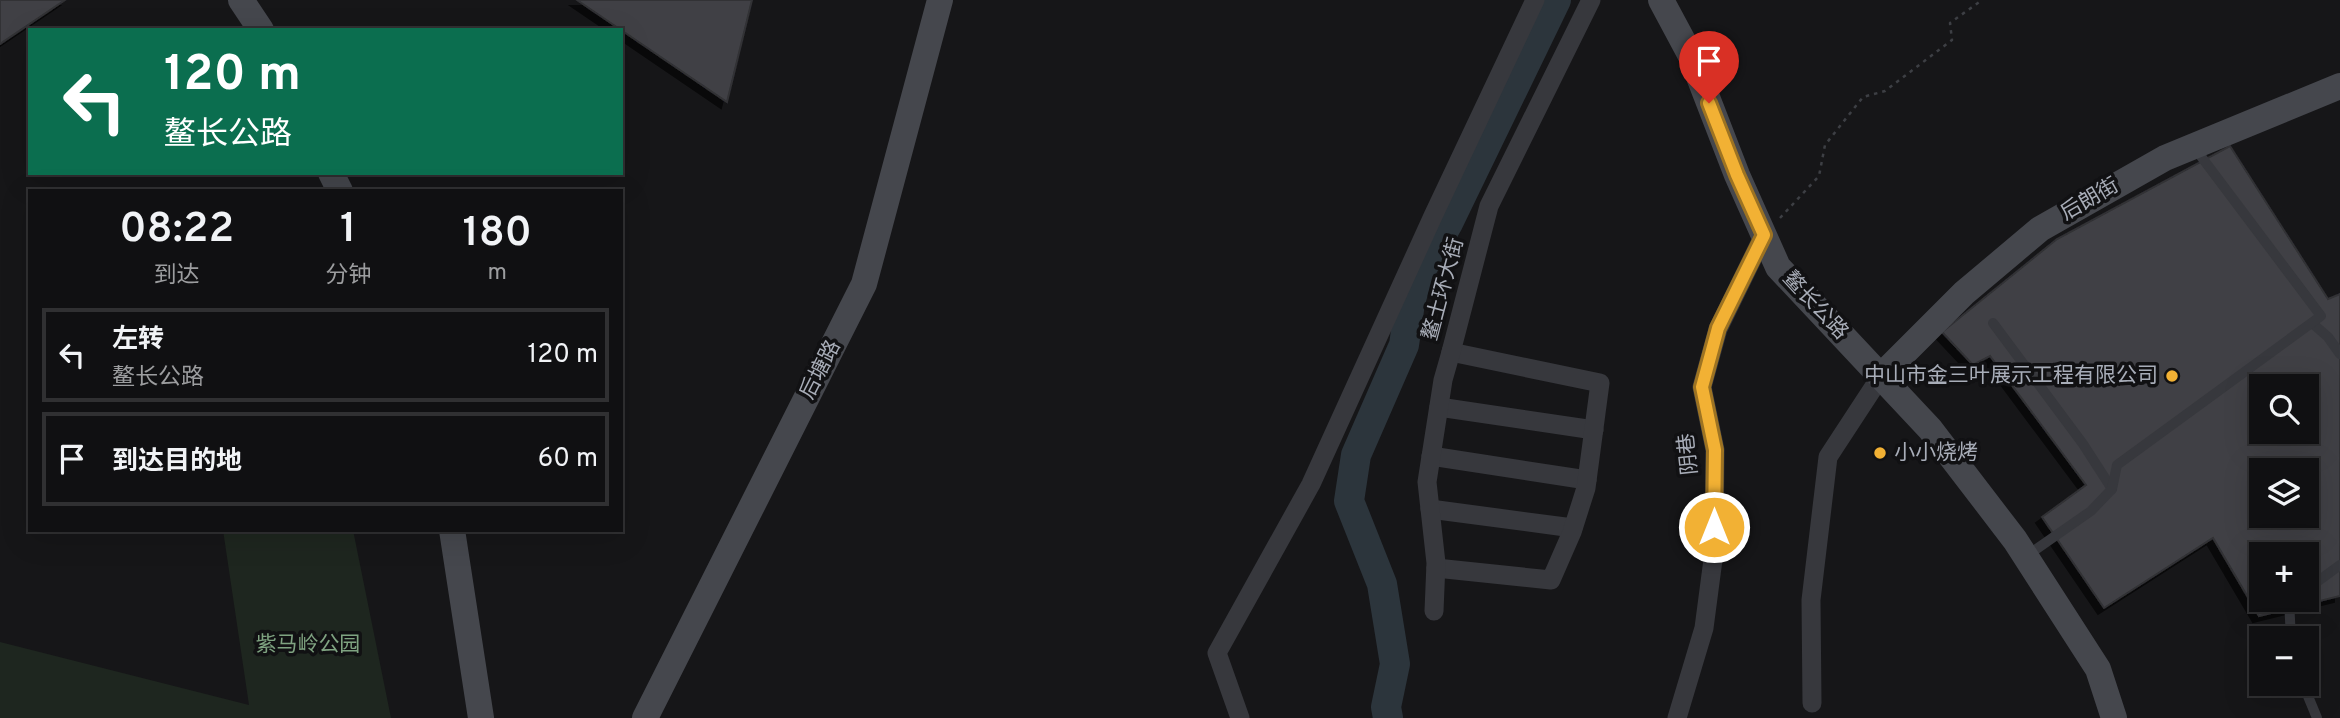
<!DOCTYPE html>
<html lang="zh">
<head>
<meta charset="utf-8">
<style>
  :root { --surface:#101012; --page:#19191b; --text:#f1f3f6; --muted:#9c9d9f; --line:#303032 }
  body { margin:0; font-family:Overpass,"Noto Sans SC",sans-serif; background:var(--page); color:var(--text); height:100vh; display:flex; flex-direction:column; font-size:26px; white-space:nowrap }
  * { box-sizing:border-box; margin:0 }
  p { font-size:23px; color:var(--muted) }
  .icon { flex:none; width:38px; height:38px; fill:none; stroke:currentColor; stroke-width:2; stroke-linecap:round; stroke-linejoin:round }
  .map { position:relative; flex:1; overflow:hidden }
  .drawer { position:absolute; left:28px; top:189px; width:595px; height:343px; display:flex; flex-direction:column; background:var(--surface); border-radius:0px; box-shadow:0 7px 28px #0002,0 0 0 2px var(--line) }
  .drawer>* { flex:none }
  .guide { position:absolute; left:28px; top:28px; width:595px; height:147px; border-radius:0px; box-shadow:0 7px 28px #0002,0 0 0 2px var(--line); background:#0b6e4f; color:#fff; overflow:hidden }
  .tools { position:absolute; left:2249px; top:374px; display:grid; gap:14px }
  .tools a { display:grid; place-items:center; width:70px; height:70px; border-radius:0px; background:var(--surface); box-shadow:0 7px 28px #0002,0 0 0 2px var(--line); font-size:35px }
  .pin { position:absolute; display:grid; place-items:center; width:60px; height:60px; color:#fff; margin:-72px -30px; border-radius:50% 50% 50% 0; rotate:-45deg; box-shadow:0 0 7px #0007 }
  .pin .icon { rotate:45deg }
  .me { position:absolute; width:77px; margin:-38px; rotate:0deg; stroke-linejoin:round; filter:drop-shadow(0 0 5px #0008) }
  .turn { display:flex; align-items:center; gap:24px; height:147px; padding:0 21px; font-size:32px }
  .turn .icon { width:91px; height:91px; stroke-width:2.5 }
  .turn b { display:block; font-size:49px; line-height:60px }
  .eta { display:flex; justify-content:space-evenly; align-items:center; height:119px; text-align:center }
  .eta b { font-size:42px; font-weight:600; line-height:49px }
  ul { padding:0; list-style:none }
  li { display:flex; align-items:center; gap:21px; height:94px; margin:0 14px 10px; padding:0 7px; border:4px solid var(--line); border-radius:0px }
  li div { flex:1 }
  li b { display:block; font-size:26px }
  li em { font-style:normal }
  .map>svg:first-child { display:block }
  .green { fill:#1e261f }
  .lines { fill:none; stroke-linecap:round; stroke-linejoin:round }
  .river { stroke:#2c353c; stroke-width:30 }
  .building { fill:#404145; stroke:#303034; stroke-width:2; fill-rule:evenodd; filter:url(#shadow) }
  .path { stroke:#3d3f44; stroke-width:2.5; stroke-dasharray:3.5 5; stroke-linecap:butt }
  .lane { stroke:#37383d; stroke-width:10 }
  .street { stroke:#37383d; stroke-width:19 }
  .secondary { stroke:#45474d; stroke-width:26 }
  .route-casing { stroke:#9d7322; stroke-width:18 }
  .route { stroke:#f2b134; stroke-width:12 }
  .poi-dot { fill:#f2b134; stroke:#111113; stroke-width:2.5 }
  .labels { text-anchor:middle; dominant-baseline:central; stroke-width:7; stroke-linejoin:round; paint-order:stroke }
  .street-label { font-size:21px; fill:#a8adb8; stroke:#111113 }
  .poi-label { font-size:21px; fill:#a8adb8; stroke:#111113; text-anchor:end }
  .park-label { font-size:21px; fill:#7fa381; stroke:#111113 }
</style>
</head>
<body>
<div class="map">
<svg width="2340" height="718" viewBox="0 0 2340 718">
  <defs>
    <filter id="shadow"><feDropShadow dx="-6" dy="6" stdDeviation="0" flood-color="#0009"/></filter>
  </defs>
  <rect width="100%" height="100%" fill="#161618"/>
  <polygon class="green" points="223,530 353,530 391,718 0,718 0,642 249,705"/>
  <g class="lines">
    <polyline class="river" points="1388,718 1386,707 1395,664 1382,584 1349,501 1356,455 1404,345 1410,303 1418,275 1448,223 1556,0"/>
  </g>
  <g class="building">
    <polygon points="0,0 65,0 0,44"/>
    <polygon points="577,0 752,0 727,102 621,30"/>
    <path d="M2230,146L2328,299L2340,294V596L2259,616L2213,538L2104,608L2042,517L2086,485L1990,356L1973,365L1942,332L2057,239ZM2261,387H2306V432H2261ZM2261,471H2306V516H2261ZM2261,555H2306V600H2261Z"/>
  </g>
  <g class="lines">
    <polyline class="path" points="1780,218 1819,176 1825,145 1863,97 1885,91 1952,40 1950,23 1982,0"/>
    <g class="lane">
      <polyline points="1993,323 2083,444 2112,489"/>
      <polyline points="2312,323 2328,337 2340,354"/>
      <polyline points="2028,555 2091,511 2112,489 2117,465 2321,316 2194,147"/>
      <polyline points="2306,590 2340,565"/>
      <polyline points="2289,600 2291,639"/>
      <polyline points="2303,684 2317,718"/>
    </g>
    <g class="street">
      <polyline points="1439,407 1594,430"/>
      <polyline points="1431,456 1587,480"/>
      <polyline points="1430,509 1573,528"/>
      <polyline points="1436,568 1551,580 1572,532 1586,488 1600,383 1451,352"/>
      <polyline points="1434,611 1436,563 1427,482 1443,380 1451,352 1489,206 1591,0"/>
      <polyline points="1812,703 1811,600 1828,457 1881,376"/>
      <polyline points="1240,718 1217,653 1311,484 1433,216 1535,0"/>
      <polyline points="1677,718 1704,628 1714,552 1715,450 1702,387 1718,329 1764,235"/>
    </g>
    <g class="secondary">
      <polyline points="241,0 261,30"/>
      <polyline points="1661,0 1691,56 1737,175 1778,267 1930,429 2015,540 2098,669 2114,718"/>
      <polyline points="331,173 340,191"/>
      <polyline points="1881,376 1964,293 2040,229 2165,158 2340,86"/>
      <polyline points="452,530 481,718"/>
      <polyline points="645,718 864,284 940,0"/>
    </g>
  </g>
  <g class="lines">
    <defs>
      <polyline id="route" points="1709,103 1737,175 1764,235 1718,328 1702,387 1715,450 1714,527"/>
    </defs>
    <use href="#route" class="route-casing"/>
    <use href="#route" class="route"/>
  </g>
  <g class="poi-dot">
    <circle cx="2172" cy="376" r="7"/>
    <circle cx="1880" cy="453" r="7"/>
  </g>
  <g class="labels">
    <g class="street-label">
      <text transform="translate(2090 200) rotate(-30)">后朗街</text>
      <text transform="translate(1444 289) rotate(-75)">鳌土环大街</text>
      <text transform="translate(1815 306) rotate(47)">鳌长公路</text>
      <text transform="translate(821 370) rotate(-63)">后塘路</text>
      <text transform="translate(1689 454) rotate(-96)">阴巷</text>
    </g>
    <g class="poi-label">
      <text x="2158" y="376">中山市金三叶展示工程有限公司</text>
      <text x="1894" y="453" text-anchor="start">小小烧烤</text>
    </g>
    <g class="park-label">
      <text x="308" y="645">紫马岭公园</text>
    </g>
  </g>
</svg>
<div class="tools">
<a><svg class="icon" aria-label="search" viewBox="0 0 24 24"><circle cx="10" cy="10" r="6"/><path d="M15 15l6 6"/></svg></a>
<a><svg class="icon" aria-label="layers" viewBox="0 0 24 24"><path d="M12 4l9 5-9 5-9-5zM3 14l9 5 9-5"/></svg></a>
<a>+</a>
<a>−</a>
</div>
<div class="pin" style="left:1709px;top:103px;background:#d93025"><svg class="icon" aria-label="arrive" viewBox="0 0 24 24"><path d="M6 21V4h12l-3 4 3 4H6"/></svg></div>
<svg class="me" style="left:1714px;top:527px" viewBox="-20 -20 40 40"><circle r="17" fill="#f2b134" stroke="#fff" stroke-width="3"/><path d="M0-11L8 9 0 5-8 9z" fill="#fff"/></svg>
<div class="guide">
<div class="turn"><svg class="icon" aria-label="left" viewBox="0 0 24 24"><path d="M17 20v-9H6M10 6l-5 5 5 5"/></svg><div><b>120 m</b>鳌长公路</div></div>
</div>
<section class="drawer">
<div class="eta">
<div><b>08:22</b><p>到达</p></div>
<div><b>1</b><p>分钟</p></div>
<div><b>180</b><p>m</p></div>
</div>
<ul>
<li><svg class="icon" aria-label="left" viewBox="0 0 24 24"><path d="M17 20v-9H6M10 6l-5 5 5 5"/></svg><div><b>左转</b><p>鳌长公路</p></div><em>120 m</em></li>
<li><svg class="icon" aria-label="arrive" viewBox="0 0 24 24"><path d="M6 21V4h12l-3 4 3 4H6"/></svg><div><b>到达目的地</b></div><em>60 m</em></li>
</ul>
</section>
</div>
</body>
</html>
